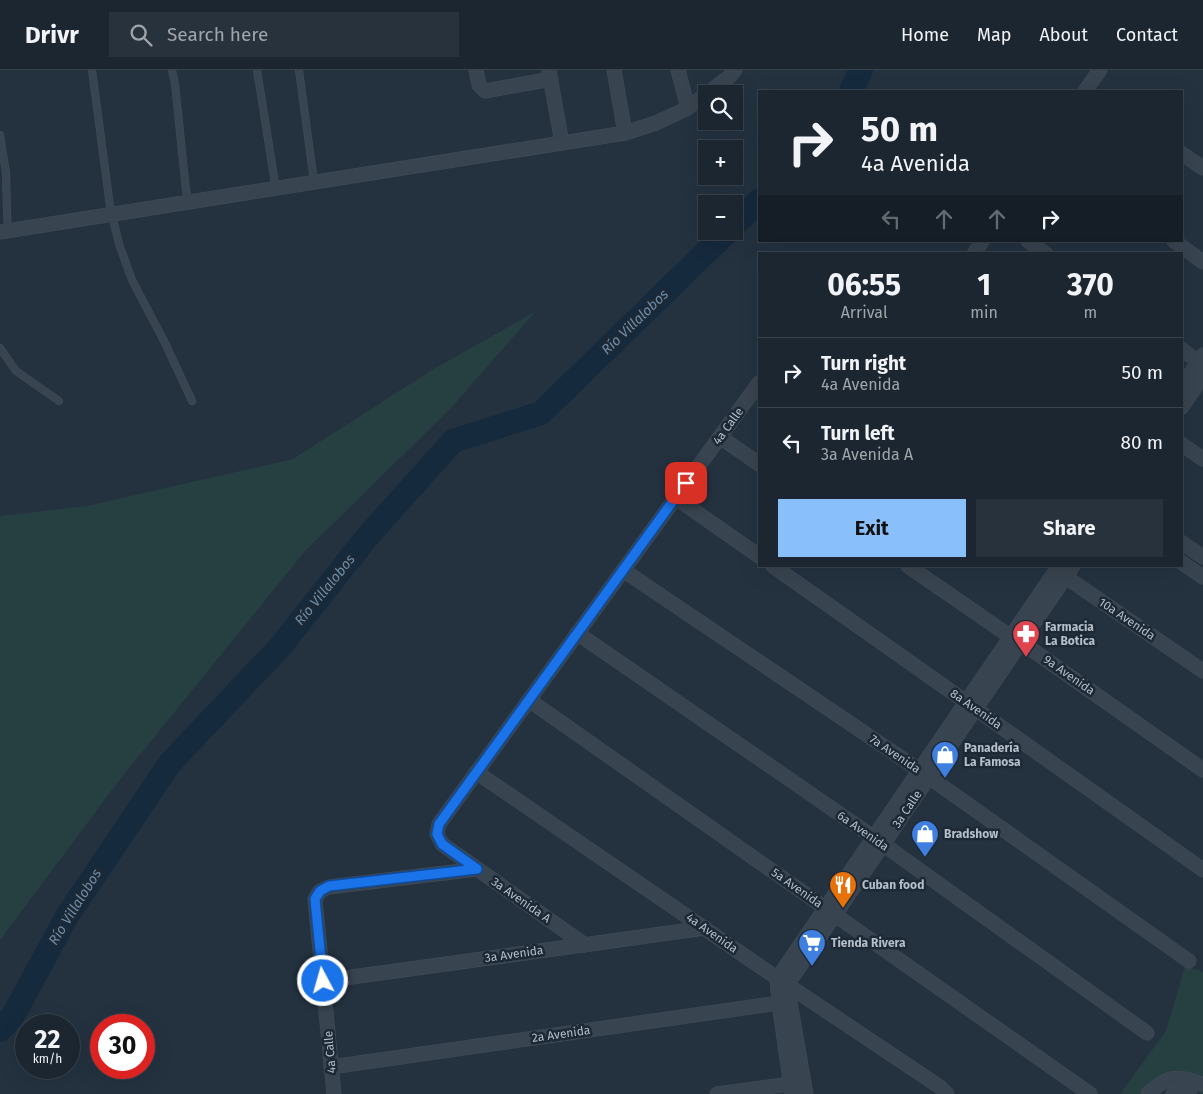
<!DOCTYPE html>
<html lang="en">
<head>
<meta charset="utf-8">
<style>
  :root { --surface:#1b2630; --page:#28323c; --text:#f1f3f6; --muted:#a0a5ab; --line:#39434c; --accent:#89bffb }
  body { margin:0; font-family:"Fira Sans",sans-serif; background:var(--page); color:var(--text); height:100vh; display:flex; flex-direction:column; font-size:19px; white-space:nowrap }
  * { box-sizing:border-box; margin:0 }
  p { font-size:16px; color:var(--muted) }
  .icon { flex:none; width:28px; height:28px; fill:none; stroke:currentColor; stroke-width:2; stroke-linecap:round; stroke-linejoin:round }
  .map { position:relative; flex:1; overflow:hidden }
  .sheet { position:absolute; left:758px; top:182px; width:425px; height:315px; display:flex; flex-direction:column; background:var(--surface); border-radius:0px; box-shadow:0 5px 20px #0002,0 0 0 1px var(--line) }
  .sheet>* { flex:none }
  .banner { position:absolute; left:758px; top:20px; width:425px; height:152px; border-radius:0px; box-shadow:0 5px 20px #0002,0 0 0 1px var(--line); background:#1b2630; color:var(--text); overflow:hidden }
  .controls { position:absolute; left:698px; top:15px; display:grid; gap:10px }
  .controls a { display:grid; place-items:center; width:45px; height:45px; border-radius:0px; background:var(--surface); box-shadow:0 5px 20px #0002,0 0 0 1px var(--line); font-size:25px }
  .speed { position:absolute; left:15px; top:944px; display:flex; gap:10px; font-size:25px; font-weight:700; text-align:center }
  .speed>* { display:grid; place-content:center; width:65px; height:65px; border-radius:50%; background:var(--surface); box-shadow:0 5px 20px #0002,0 0 0 1px var(--line); line-height:1 }
  .speed small { font-size:12px; font-weight:400 }
  .speed .limit { border:8px solid #d22; background:#fff; color:#111 }
  .pin { position:absolute; display:grid; place-items:center; width:42px; height:42px; color:#fff; margin:-21px; border-radius:10px; box-shadow:0 2px 8px #0006 }
  .me { position:absolute; width:55px; margin:-28px; rotate:354deg; stroke-linejoin:round; filter:drop-shadow(0 0 4px #0008) }
  .turn { display:flex; align-items:center; gap:18px; height:105px; padding:0 20px; font-size:22px }
  .turn .icon { width:65px; height:65px; stroke-width:2.5 }
  .turn b { display:block; font-size:35px; line-height:42px }
  .lanes { display:flex; align-items:center; height:48px; padding:0 20px; background:#0003; justify-content:center; gap:25px; direction:ltr }
  .lanes .off { opacity:.35 }
  .eta { display:flex; justify-content:space-evenly; align-items:center; height:85px; text-align:center }
  .eta b { font-size:30px; font-weight:700; line-height:35px }
  .primary-button { display:flex; gap:10px; margin-top:auto; padding:10px 20px }
  .primary-button a { flex:1; height:58px; border-radius:0px; background:var(--accent); color:#111; font-size:20px; font-weight:700; line-height:58px; text-align:center }
  .primary-button a+a { background:var(--page); color:var(--text) }
  ul { padding:0; list-style:none }
  li { display:flex; align-items:center; gap:15px; height:70px; padding:0 20px; border-top:1px solid var(--line) }
  li div { flex:1 }
  li b { display:block; font-size:19px }
  li em { font-style:normal }
  header { display:flex; align-items:center; gap:30px; box-sizing:border-box; height:70px; padding:0 25px; background:var(--surface); border-bottom:1px solid var(--line) }
  header strong { font-size:24px }
  nav { display:flex; gap:28px; margin-inline-start:auto; font-size:18px }
  .search { width:350px; height:45px; background:var(--page); display:flex; align-items:center; gap:12px; box-sizing:border-box; padding:0 18px; border-radius:0px; color:var(--muted); font-size:19px }
  .map>svg:first-child { display:block }
  .green { fill:#264041 }
  .lines { fill:none; stroke-linecap:round; stroke-linejoin:round }
  .river { stroke:#162a3e; stroke-width:24 }
  .service-casing { stroke:#414d59; stroke-width:8 }
  .minor-casing { stroke:#414d59; stroke-width:15 }
  .service { stroke:#384450; stroke-width:7 }
  .minor { stroke:#384450; stroke-width:14 }
  .route-casing { stroke:#114b97; stroke-width:12 }
  .route { stroke:#1a73e8; stroke-width:9 }
  .labels { text-anchor:middle; dominant-baseline:central; stroke-width:5; stroke-linejoin:round; paint-order:stroke }
  .street-label { font-size:12px; fill:#b4bfca; stroke:#1d2935 }
  .poi-label { font-size:12px; font-weight:bold; fill:#b4bfca; stroke:#1d2935; text-anchor:start }
  .water-label { font-size:14px; font-style:italic; fill:#6d8daa; stroke:#1d2935 }
</style>
</head>
<body>
<header>
<strong>Drivr</strong>
<div class="search"><svg class="icon" aria-label="search" viewBox="0 0 24 24"><circle cx="10" cy="10" r="6"/><path d="M15 15l6 6"/></svg>Search here</div>
<nav><a>Home</a><a>Map</a><a>About</a><a>Contact</a></nav>
</header>
<div class="map">
<svg width="1203" height="1024" viewBox="0 0 1203 1024">
  <rect width="100%" height="100%" fill="#243240"/>
  <g class="green">
    <polygon points="535,242 451,338 305,481 117,713 0,870 0,446 87,436 293,389 432,300"/>
    <polygon points="1185,896 1203,902 1203,1024 1159,1009 1139,1024 1120,1024 1166,961"/>
  </g>
  <g class="lines">
    <g class="river">
      <polyline points="851,21 861,0"/>
      <polyline points="734,155 759,131"/>
      <polyline points="0,960 14,944 67,846 170,693 280,577 367,467 453,371 541,343 728,161"/>
    </g>
    <defs>
      <g id="service">
        <polyline points="92,0 110,136 119,174 132,210 165,273 192,331"/>
        <polyline points="172,0 175,14 186,120 189,132"/>
        <polyline points="257,0 274,107 275,119"/>
        <polyline points="299,0 314,112"/>
        <polyline points="0,65 6,103 7,141 8,161"/>
        <polyline points="0,278 16,301 59,331"/>
      </g>
      <g id="minor">
        <polyline points="476,0 479,15 485,21 551,9"/>
        <polyline points="614,0 625,63"/>
        <polyline points="678,0 688,38"/>
        <polyline points="549,1 562,73"/>
        <polyline points="1085,21 1100,0"/>
        <polyline points="707,24 730,6 735,0"/>
        <polyline points="1181,83 1203,98"/>
        <polyline points="0,162 625,63 656,53 688,38 706,24"/>
        <polyline points="1028,171 1046,184"/>
        <polyline points="1174,171 1203,192"/>
        <polyline points="974,184 982,171"/>
        <polyline points="1181,279 1203,295"/>
        <polyline points="1181,317 1203,285"/>
        <polyline points="1181,338 1203,306"/>
        <polyline points="720,367 759,394"/>
        <polyline points="1181,374 1203,389"/>
        <polyline points="676,428 759,486"/>
        <polyline points="1181,472 1203,487"/>
        <polyline points="1181,492 1203,507"/>
        <polyline points="773,496 966,632 1203,800"/>
        <polyline points="908,496 1011,567 1021,572 1203,700"/>
        <polyline points="623,500 919,700 1189,891"/>
        <polyline points="1060,503 1203,601"/>
        <polyline points="577,563 873,767 1147,963"/>
        <polyline points="529,630 1090,1024"/>
        <polyline points="476,702 777,908 940,1017 947,1024"/>
        <polyline points="585,875 442,774 437,764 439,754 759,313"/>
        <polyline points="323,911 705,858"/>
        <polyline points="331,997 779,933 786,933"/>
        <polyline points="334,1024 315,829 320,821 329,817 477,799"/>
        <polyline points="717,1024 790,1014 798,1016"/>
        <polyline points="792,1024 779,933 777,909 1059,496"/>
        <polyline points="806,1024 787,915 1073,496"/>
        <path d="M1148,1024C1169,1004 1177,1006 1203,1014"/>
        <polyline points="1173,1024 1181,1023 1190,1024"/>
      </g>
    </defs>
    <use href="#service" class="service-casing"/>
    <use href="#minor" class="minor-casing"/>
    <use href="#service" class="service"/>
    <use href="#minor" class="minor"/>
  </g>
  <g class="lines">
    <defs>
      <polyline id="route" points="323,911 315,829 320,821 329,816 477,799 442,774 437,764 439,754 686,413"/>
    </defs>
    <use href="#route" class="route-casing"/>
    <use href="#route" class="route"/>
  </g>
  <defs>
    <symbol id="pharmacy-pin" viewBox="-11 -11 22 30"><path d="M0 17L-7.5 6A9.5 9.5 0 1 1 7.5 6Z" fill="#e0444e" stroke="#1d2935"/><path d="M-2-6h4v4h4v4h-4v4h-4v-4h-4v-4h4Z" fill="#fff"/></symbol>
    <symbol id="shop-pin" viewBox="-11 -11 22 30"><path d="M0 17L-7.5 6A9.5 9.5 0 1 1 7.5 6Z" fill="#3f7fe0" stroke="#1d2935"/><path d="M-5-2.5h2.3a2.7 3.5 0 0 1 5.4 0H5L5.5 6h-11ZM-1.5-2.5h3a1.5 2.3 0 0 0-3 0Z" fill="#fff"/></symbol>
    <symbol id="restaurant-pin" viewBox="-11 -11 22 30"><path d="M0 17L-7.5 6A9.5 9.5 0 1 1 7.5 6Z" fill="#e8710a" stroke="#1d2935"/><path d="M-5-6h1v4h1v-4h1v4h1v-4h1v5L-1.5 .5V6h-2V.5L-5-1ZM5-6V6H3V1.5H1.5Q1.5-4 5-6Z" fill="#fff"/></symbol>
    <symbol id="supermarket-pin" viewBox="-11 -11 22 30"><path d="M0 17L-7.5 6A9.5 9.5 0 1 1 7.5 6Z" fill="#3f7fe0" stroke="#1d2935"/><path d="M-6-5.5h2.5l.6 2H6L4.5 2H-2.5L-4.4-4H-6ZM-1.5 3.2a1.3 1.3 0 1 0 .1 0ZM3 3.2a1.3 1.3 0 1 0 .1 0Z" fill="#fff"/></symbol>
  </defs>
  <g fill-rule="evenodd">
    <use href="#pharmacy-pin" x="1010" y="548" width="32" height="43"/>
    <use href="#shop-pin" x="929" y="669" width="32" height="43"/>
    <use href="#shop-pin" x="909" y="748" width="32" height="43"/>
    <use href="#restaurant-pin" x="827" y="799" width="32" height="43"/>
    <use href="#supermarket-pin" x="796" y="857" width="32" height="43"/>
  </g>
  <g class="labels">
    <g class="street-label">
      <text transform="translate(728 356) rotate(-54)">4a Calle</text>
      <text transform="translate(1127 549) rotate(34)">10a Avenida</text>
      <text transform="translate(1069 605) rotate(35)">9a Avenida</text>
      <text transform="translate(976 639) rotate(35)">8a Avenida</text>
      <text transform="translate(895 684) rotate(34)">7a Avenida</text>
      <text transform="translate(907 739) rotate(-56)">3a Calle</text>
      <text transform="translate(863 761) rotate(35)">6a Avenida</text>
      <text transform="translate(797 818) rotate(35)">5a Avenida</text>
      <text transform="translate(521 830) rotate(35)">3a Avenida A</text>
      <text transform="translate(712 863) rotate(35)">4a Avenida</text>
      <text transform="translate(514 884) rotate(-8)">3a Avenida</text>
      <text transform="translate(561 964) rotate(-8)">2a Avenida</text>
      <text transform="translate(330 982) rotate(-95)">4a Calle</text>
    </g>
    <g class="poi-label">
      <text x="1045" y="557">Farmacia<tspan x="1045" dy="14">La Botica</tspan></text>
      <text x="964" y="678">Panadería<tspan x="964" dy="14">La Famosa</tspan></text>
      <text x="944" y="764">Bradshow</text>
      <text x="862" y="815">Cuban food</text>
      <text x="831" y="873">Tienda Rivera</text>
    </g>
    <g class="water-label">
      <text transform="translate(635 252) rotate(-44)">Río Villalobos</text>
      <text transform="translate(325 520) rotate(-51)">Río Villalobos</text>
      <text transform="translate(75 837) rotate(-58)">Río Villalobos</text>
    </g>
  </g>
</svg>
<div class="controls">
<a><svg class="icon" aria-label="search" viewBox="0 0 24 24"><circle cx="10" cy="10" r="6"/><path d="M15 15l6 6"/></svg></a>
<a>+</a>
<a>−</a>
</div>
<div class="speed"><div>22<small>km/h</small></div><div class="limit">30</div></div>
<div class="pin" style="left:686px;top:413px;background:#d93025"><svg class="icon" aria-label="arrive" viewBox="0 0 24 24"><path d="M6 21V4h12l-3 4 3 4H6"/></svg></div>
<svg class="me" style="left:323px;top:911px" viewBox="-20 -20 40 40"><circle r="17" fill="#1a73e8" stroke="#fff" stroke-width="3"/><path d="M0-11L8 9 0 5-8 9z" fill="#fff"/></svg>
<div class="banner">
<div class="turn"><svg class="icon" aria-label="right" viewBox="0 0 24 24"><path d="M7 20v-9h11M14 6l5 5-5 5"/></svg><div><b>50 m</b>4a Avenida</div></div>
<div class="lanes"><svg class="icon off" aria-label="left" viewBox="0 0 24 24"><path d="M17 20v-9H6M10 6l-5 5 5 5"/></svg><svg class="icon off" aria-label="ahead" viewBox="0 0 24 24"><path d="M12 20V5M6 11l6-6 6 6"/></svg><svg class="icon off" aria-label="ahead" viewBox="0 0 24 24"><path d="M12 20V5M6 11l6-6 6 6"/></svg><svg class="icon" aria-label="right" viewBox="0 0 24 24"><path d="M7 20v-9h11M14 6l5 5-5 5"/></svg></div>
</div>
<section class="sheet">
<div class="eta">
<div><b>06:55</b><p>Arrival</p></div>
<div><b>1</b><p>min</p></div>
<div><b>370</b><p>m</p></div>
</div>
<ul>
<li><svg class="icon" aria-label="right" viewBox="0 0 24 24"><path d="M7 20v-9h11M14 6l5 5-5 5"/></svg><div><b>Turn right</b><p>4a Avenida</p></div><em>50 m</em></li>
<li><svg class="icon" aria-label="left" viewBox="0 0 24 24"><path d="M17 20v-9H6M10 6l-5 5 5 5"/></svg><div><b>Turn left</b><p>3a Avenida A</p></div><em>80 m</em></li>
</ul>
<div class="primary-button"><a>Exit</a><a>Share</a></div>
</section>
</div>
</body>
</html>
